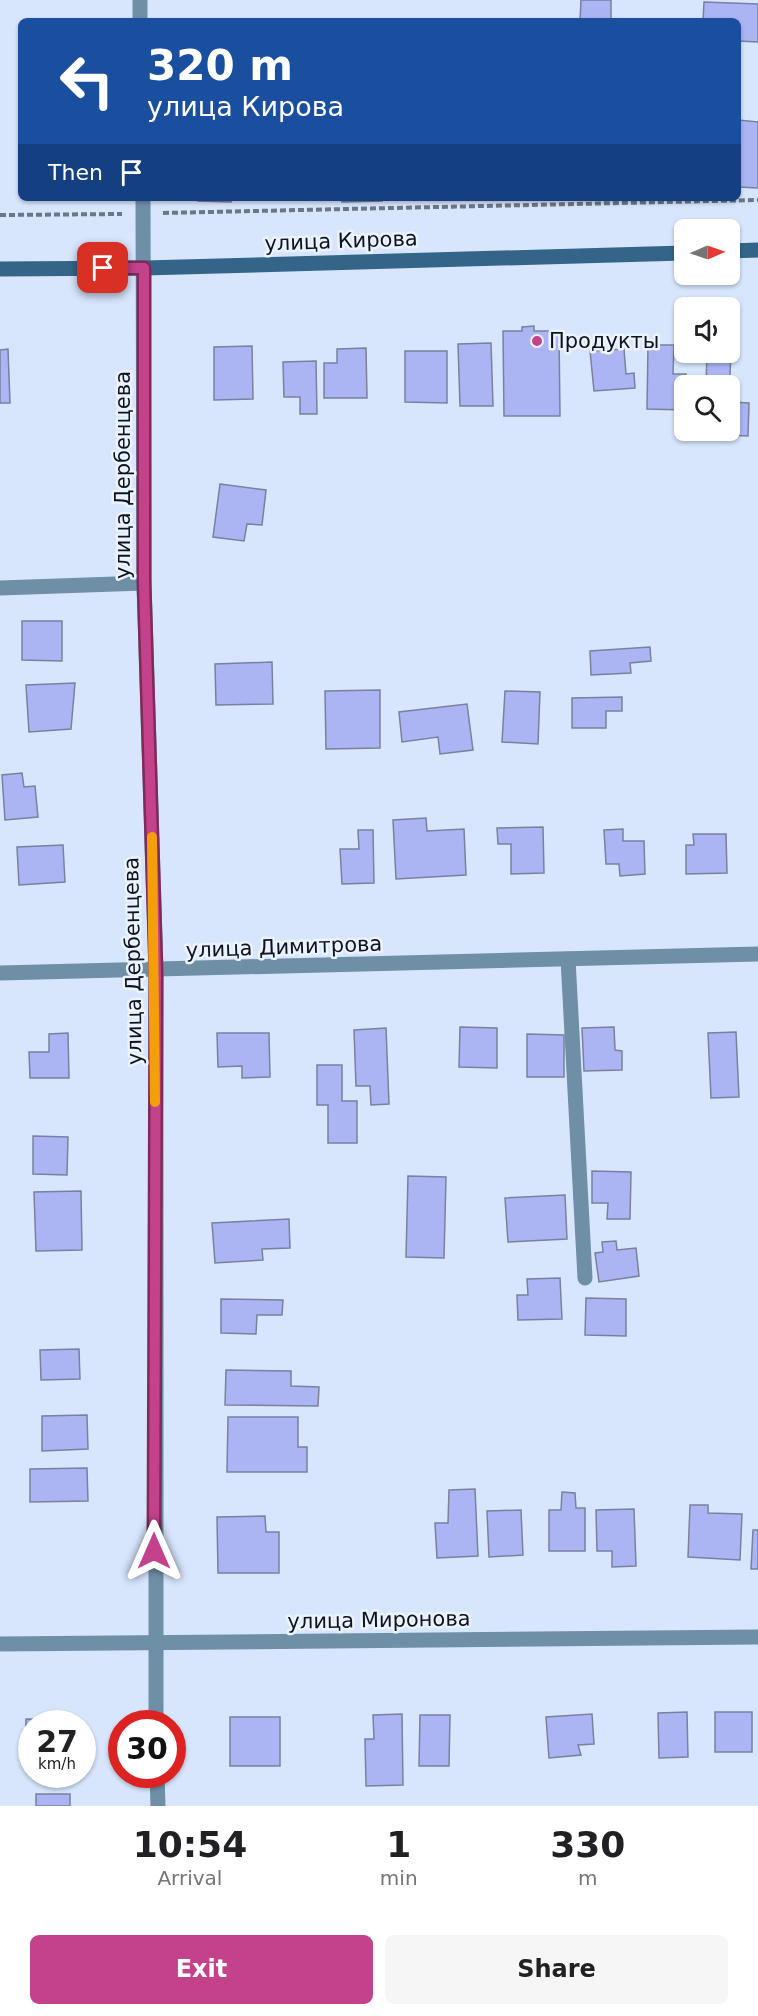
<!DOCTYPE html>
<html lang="en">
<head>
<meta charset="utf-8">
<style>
  :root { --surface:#fff; --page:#f6f6f6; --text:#202124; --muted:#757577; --accent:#c3428b }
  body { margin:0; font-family:"DejaVu Sans",sans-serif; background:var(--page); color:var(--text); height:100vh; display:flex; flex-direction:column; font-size:22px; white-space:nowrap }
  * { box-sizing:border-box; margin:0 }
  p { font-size:20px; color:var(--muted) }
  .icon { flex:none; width:33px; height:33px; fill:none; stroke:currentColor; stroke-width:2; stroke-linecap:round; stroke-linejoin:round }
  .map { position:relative; height:1806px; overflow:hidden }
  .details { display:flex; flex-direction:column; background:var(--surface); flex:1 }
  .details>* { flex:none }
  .banner { position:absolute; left:18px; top:18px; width:723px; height:183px; border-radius:9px; box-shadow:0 2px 4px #0004; background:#1a4fa0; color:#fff; overflow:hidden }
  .needle { width:39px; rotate:88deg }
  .controls { position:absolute; left:674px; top:219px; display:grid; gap:12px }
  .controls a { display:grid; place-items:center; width:66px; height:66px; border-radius:9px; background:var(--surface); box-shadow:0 2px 4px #0004; font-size:30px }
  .speed { position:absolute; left:18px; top:1710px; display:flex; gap:12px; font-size:30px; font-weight:700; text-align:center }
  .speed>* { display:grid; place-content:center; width:78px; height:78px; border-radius:50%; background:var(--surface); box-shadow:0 2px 4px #0004; line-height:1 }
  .speed small { font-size:15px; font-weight:400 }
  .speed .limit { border:9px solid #d22; background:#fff; color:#111 }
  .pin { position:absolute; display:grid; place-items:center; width:51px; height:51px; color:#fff; margin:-26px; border-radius:12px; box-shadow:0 3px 9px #0006 }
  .me { position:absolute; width:66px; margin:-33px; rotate:0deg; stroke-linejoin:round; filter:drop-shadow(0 0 4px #0008) }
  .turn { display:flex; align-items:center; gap:21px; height:126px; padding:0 30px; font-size:27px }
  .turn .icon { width:78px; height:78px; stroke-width:2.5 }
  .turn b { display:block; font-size:42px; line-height:51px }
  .then { display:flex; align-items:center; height:57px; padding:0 30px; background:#0003; gap:12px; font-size:22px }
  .eta { display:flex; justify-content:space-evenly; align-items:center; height:102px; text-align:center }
  .eta b { font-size:36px; font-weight:600; line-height:42px }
  .cta { display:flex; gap:12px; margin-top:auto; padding:12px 30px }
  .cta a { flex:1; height:69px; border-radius:9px; background:var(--accent); color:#fff; font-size:24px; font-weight:600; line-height:69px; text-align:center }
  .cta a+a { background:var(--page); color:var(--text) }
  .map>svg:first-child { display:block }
  .building { fill:#abb5f4; stroke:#7a809d; stroke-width:1.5 }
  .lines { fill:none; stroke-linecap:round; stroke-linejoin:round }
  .path { stroke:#6c7686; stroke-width:4; stroke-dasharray:6 3; stroke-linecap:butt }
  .street { stroke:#6f8fa7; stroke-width:15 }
  .secondary { stroke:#346588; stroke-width:15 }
  .route-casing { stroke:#7f2b5a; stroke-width:15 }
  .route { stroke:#c3428b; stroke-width:10 }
  .slow { stroke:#f59e0b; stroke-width:10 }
  .poi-dot { fill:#c3428b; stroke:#ebf3ff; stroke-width:2 }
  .labels { text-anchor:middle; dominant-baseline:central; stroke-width:5; stroke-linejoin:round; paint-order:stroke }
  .street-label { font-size:21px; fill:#0e141e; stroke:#ebf3ff }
  .poi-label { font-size:21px; fill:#0e141e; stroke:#ebf3ff; text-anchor:start }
</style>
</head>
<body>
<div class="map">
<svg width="758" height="1806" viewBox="0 0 758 1806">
  <rect width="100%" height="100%" fill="#d7e6fd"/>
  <g class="building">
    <polygon points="581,0 611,0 611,21 580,21"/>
    <polygon points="704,2 758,4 758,42 738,41 738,21 703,21"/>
    <polygon points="738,120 758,122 758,188 738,187"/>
    <polygon points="198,198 231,198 231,202 198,201"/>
    <polygon points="342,198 382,198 382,201 342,202"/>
    <polygon points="534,326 534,331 559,331 560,416 504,416 503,331 522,331 522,327"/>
    <polygon points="491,343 493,406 460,406 458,344"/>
    <polygon points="648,345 674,345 673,374 686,374 684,410 647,409"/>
    <polygon points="252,346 253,399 214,400 214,347"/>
    <polygon points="366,348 367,398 324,398 324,363 337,363 337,349"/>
    <polygon points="8,349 10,403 0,403 0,350"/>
    <polygon points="624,349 626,374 634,373 635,388 594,391 590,351"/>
    <polygon points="729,350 731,350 729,402 749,403 748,436 704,434 704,430 729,430 729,386 706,386 707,352 729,352"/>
    <polygon points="405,351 447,351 447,403 405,402"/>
    <polygon points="316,361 317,414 300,414 300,397 284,397 283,362"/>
    <polygon points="220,484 266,490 262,525 247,524 244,541 213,537"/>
    <polygon points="22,621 62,621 62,661 22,660"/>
    <polygon points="650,647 651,661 630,663 631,673 591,675 590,651"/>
    <polygon points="272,662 273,704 216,705 215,664"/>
    <polygon points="75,683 71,729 29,732 26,685"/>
    <polygon points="380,690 380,748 326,749 325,691"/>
    <polygon points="505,691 540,692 538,744 502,742"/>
    <polygon points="622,697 622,711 606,711 606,728 572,728 572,698"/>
    <polygon points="467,704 473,750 440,754 438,737 402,742 399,712"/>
    <polygon points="22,773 24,787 35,786 38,817 5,820 2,775"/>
    <polygon points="426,818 427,831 464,829 466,875 396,879 393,820"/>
    <polygon points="543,827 544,873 511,874 511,844 498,844 497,828"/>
    <polygon points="623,829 623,841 644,841 645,874 620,876 619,864 606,864 604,830"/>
    <polygon points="358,830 373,830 374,883 342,884 340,849 359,849"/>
    <polygon points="693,834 726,834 727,873 686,874 686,845 694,845"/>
    <polygon points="63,845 65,882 19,885 17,847"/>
    <polygon points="460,1027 497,1028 497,1068 459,1067"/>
    <polygon points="614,1027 615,1050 622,1051 622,1070 584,1071 582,1028"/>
    <polygon points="386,1028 389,1104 371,1105 370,1086 356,1086 354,1030"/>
    <polygon points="736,1032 739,1097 711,1098 708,1033"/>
    <polygon points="68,1033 69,1078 30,1078 29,1052 49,1052 49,1034"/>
    <polygon points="217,1033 269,1033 270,1077 242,1078 242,1066 218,1067"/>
    <polygon points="527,1034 564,1035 564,1077 527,1077"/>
    <polygon points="317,1065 342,1065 342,1101 357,1101 357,1143 328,1143 328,1105 317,1105"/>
    <polygon points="33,1136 68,1137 67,1175 33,1174"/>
    <polygon points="592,1171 631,1172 630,1219 607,1219 608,1203 592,1203"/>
    <polygon points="408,1176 446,1177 444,1258 406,1257"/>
    <polygon points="81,1191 82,1250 36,1251 34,1192"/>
    <polygon points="565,1195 567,1239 508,1242 505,1198"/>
    <polygon points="289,1219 290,1248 262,1249 263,1260 215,1263 212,1223"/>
    <polygon points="616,1241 617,1250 636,1248 639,1276 599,1282 595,1253 603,1252 602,1242"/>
    <polygon points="560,1278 562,1319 518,1320 517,1295 528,1295 527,1279"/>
    <polygon points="586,1298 626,1299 626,1336 585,1335"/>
    <polygon points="221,1299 283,1300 282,1315 257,1315 256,1334 221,1333"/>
    <polygon points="79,1349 80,1379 41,1380 40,1350"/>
    <polygon points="226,1370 291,1371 291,1386 319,1387 318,1406 225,1405"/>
    <polygon points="87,1415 88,1449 42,1451 42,1416"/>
    <polygon points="228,1417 298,1417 298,1447 307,1447 307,1472 227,1472"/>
    <polygon points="87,1468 88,1501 30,1502 30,1469"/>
    <polygon points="475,1489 478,1556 437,1558 435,1523 448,1523 449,1490"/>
    <polygon points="562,1492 575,1493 576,1508 585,1508 585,1551 549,1551 549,1510 561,1510"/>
    <polygon points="690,1505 708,1505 708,1513 742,1514 740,1560 688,1557"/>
    <polygon points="634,1509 636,1566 612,1567 612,1551 597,1551 596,1510"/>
    <polygon points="521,1510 523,1555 489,1557 487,1511"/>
    <polygon points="265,1516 266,1532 279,1532 279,1573 218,1573 217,1517"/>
    <polygon points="753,1530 758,1530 758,1569 751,1569"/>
    <polygon points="687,1712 688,1757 659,1758 658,1713"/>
    <rect x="715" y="1712" width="37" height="40"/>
    <polygon points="402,1714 403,1785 366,1786 365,1739 374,1739 373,1715"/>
    <polygon points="592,1714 594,1744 578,1745 581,1755 549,1758 546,1717"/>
    <polygon points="420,1715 450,1715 449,1766 419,1766"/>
    <rect x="230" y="1717" width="50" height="49"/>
    <polygon points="26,1719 75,1720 75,1724 32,1724 32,1758 25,1758"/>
    <rect x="36" y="1794" width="34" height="12"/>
  </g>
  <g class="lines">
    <g class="path">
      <polyline points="163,213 758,200"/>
      <polyline points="0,215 122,214"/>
    </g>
    <g class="street">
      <polyline points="140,0 140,21"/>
      <polyline points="143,198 144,583 156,971 156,1724"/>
      <polyline points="0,588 144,583"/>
      <polyline points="568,959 585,1278"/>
      <polyline points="0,973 758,954"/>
      <polyline points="0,1644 758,1637"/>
      <polyline points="157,1774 158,1806"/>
    </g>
    <g class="secondary">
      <polyline points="729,251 758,250"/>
      <polyline points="0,269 144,268 684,253"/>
    </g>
  </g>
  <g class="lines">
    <defs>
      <polyline id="route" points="103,268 144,268 144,583 156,972 154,1551"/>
    </defs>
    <use href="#route" class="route-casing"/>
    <use href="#route" class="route"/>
    <polyline class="slow" points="152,837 155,1102"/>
  </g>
  <circle class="poi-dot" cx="537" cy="341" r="6"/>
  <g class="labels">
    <g class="street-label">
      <text transform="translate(341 241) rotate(-2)">улица Кирова</text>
      <text transform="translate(123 475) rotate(-90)">улица Дербенцева</text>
      <text transform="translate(284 947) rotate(-2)">улица Димитрова</text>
      <text transform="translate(133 961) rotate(-91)">улица Дербенцева</text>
      <text transform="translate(379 1620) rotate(-1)">улица Миронова</text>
    </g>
    <g class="poi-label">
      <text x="549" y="341">Продукты</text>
    </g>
  </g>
</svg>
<div class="controls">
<a><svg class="needle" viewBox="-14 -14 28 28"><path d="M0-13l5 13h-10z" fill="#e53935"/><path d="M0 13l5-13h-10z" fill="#757577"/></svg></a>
<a><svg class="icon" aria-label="sound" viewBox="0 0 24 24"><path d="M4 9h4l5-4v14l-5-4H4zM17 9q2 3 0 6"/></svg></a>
<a><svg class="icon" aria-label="search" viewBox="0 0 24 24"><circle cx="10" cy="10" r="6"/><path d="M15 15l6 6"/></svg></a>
</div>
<div class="speed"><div>27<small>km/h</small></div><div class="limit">30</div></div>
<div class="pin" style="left:103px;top:268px;background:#d93025"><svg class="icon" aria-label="arrive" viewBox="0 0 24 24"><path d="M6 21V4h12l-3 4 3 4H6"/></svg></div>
<svg class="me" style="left:154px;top:1551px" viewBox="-20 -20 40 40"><path d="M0-17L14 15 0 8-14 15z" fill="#c3428b" stroke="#fff" stroke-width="4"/></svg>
<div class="banner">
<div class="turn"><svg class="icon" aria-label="left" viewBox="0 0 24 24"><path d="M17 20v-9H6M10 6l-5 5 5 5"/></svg><div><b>320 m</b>улица Кирова</div></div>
<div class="then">Then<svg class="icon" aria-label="arrive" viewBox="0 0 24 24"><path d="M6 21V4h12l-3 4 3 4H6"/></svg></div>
</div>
</div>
<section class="details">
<div class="eta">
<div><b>10:54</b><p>Arrival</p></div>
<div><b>1</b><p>min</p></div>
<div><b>330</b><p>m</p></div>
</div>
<div class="cta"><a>Exit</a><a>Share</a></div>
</section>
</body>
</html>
